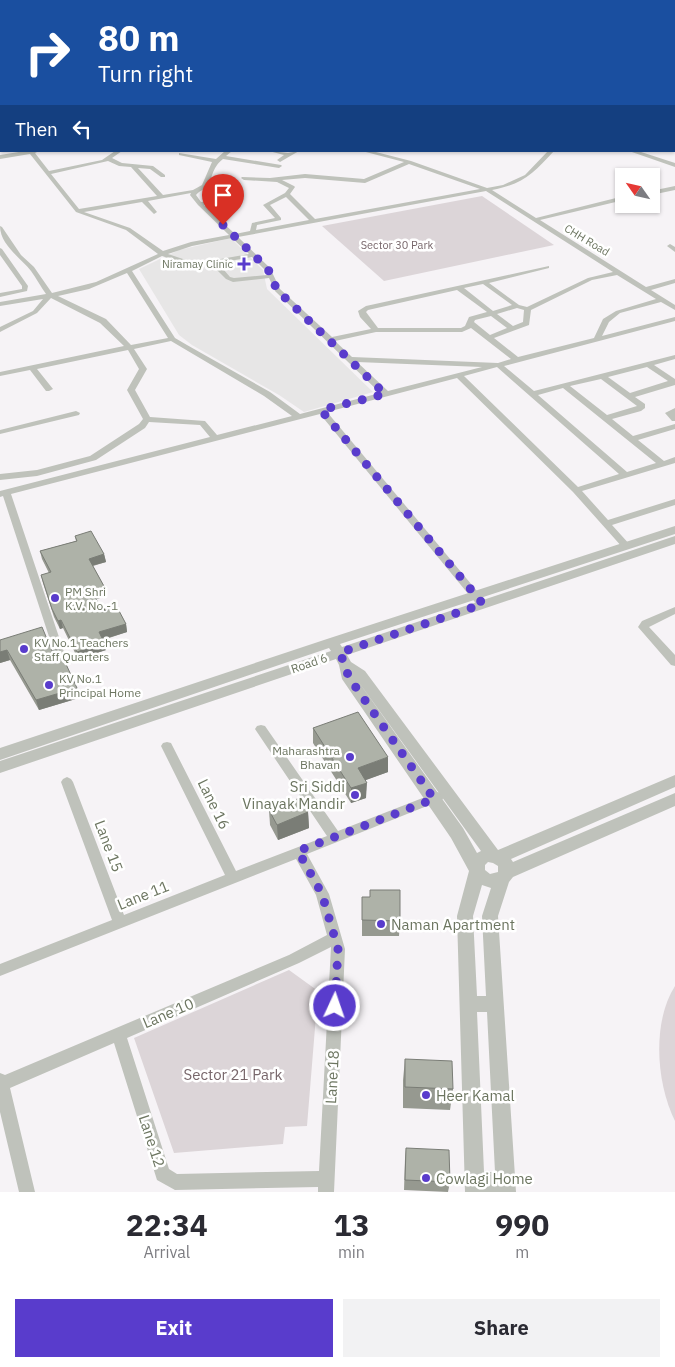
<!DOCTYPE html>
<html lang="en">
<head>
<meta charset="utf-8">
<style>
  :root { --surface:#fff; --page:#f2f2f3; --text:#2b2b33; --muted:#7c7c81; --accent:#593ccc }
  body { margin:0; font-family:"IBM Plex Sans",sans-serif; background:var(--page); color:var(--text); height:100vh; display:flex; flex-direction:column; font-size:19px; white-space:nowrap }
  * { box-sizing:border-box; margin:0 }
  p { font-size:16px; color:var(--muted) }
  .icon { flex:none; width:28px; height:28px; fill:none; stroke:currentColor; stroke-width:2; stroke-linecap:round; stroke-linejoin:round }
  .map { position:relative; height:1192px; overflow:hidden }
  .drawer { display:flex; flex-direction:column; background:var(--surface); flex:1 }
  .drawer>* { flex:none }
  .top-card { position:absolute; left:0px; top:0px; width:675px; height:152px; box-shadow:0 1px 4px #0004; background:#1a4fa0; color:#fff; overflow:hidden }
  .needle { width:32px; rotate:304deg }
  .buttons { position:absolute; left:615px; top:168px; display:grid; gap:10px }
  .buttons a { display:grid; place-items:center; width:45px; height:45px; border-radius:0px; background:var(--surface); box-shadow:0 1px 4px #0004; font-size:25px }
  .pin { position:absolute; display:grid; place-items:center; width:42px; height:42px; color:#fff; margin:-51px -21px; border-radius:50% 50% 50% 0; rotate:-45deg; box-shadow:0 0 5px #0007 }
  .pin .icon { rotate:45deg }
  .me { position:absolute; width:55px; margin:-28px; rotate:3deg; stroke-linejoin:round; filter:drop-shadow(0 0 4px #0008) }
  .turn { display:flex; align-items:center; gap:18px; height:105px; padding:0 15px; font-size:22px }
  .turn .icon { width:65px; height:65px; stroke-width:2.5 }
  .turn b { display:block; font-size:35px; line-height:42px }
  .then { display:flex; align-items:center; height:48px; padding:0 15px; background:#0003; gap:10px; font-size:19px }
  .eta { display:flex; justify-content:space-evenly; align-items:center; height:85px; text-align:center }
  .eta b { font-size:30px; font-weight:800; line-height:35px }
  .primary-button { display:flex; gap:10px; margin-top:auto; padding:10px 15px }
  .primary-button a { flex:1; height:58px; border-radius:0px; background:var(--accent); color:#fff; font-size:20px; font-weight:800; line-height:58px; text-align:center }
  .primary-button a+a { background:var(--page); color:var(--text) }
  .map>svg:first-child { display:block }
  .built { fill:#e7e6e6 }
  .green { fill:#dcd5d8 }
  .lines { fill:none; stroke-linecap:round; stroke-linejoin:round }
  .primary-casing { stroke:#b1b5ad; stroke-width:19 }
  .trunk-casing { stroke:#b1b4ad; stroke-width:2 }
  .minor { fill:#bfc2bb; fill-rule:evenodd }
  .tertiary { fill:#bfc2bb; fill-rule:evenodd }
  .primary { stroke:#fff; stroke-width:16 }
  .trunk { fill:#fff; fill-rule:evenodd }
  .rail { stroke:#a2a69c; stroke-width:1; stroke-dasharray:3 2; stroke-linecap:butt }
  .wall { fill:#969990 }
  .shaded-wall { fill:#7a7d76 }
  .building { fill:#aeb2a8; stroke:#7a7d76 }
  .route { stroke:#593ccc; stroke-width:9; stroke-dasharray:0 16.2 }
  .poi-dot { fill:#593ccc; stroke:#fff; stroke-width:2 }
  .labels { text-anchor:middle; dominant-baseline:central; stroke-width:5; stroke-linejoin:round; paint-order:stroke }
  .far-street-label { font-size:11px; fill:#6c7560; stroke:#fff }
  .far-park-label { font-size:11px; fill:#78676b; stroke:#fff }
  .far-poi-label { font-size:11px; fill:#6c7560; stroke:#fff; text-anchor:end }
  .poi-label { font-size:12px; fill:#6c7560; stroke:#fff; text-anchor:start }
  .street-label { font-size:12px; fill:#6c7560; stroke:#fff }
  .near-poi-label { font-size:15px; fill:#6c7560; stroke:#fff; text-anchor:start }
  .near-street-label { font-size:15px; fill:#6c7560; stroke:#fff }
  .near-park-label { font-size:15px; fill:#78676b; stroke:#fff }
</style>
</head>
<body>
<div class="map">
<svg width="675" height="1192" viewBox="0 0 675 1192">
  <rect width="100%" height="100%" fill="#f6f3f6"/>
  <g class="built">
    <polygon points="0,0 268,0 270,1 1,1 0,73"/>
    <polygon points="231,238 263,270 267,289 373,392 304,412 279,395 192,345 179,335 139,269 179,250"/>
  </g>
  <g class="green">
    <polygon points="354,0 675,0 675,129 674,1 352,1"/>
    <polygon points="482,196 554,245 384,281 322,226"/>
    <polygon points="289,970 318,991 307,1126 285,1127 283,1144 174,1153 134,1038"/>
    <path d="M675,986V1121C656,1083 652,1022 675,986Z"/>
  </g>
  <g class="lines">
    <defs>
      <polyline id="primary" points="0,101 1,100"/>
      <rect id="trunk" x="674" y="136" width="1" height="6"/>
    </defs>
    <use href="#primary" class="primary-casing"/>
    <use href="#trunk" class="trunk-casing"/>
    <g class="minor">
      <rect x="674" y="18" width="1" height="2"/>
      <rect x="674" y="85" width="1" height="2"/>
      <polygon points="674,145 675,146 675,150 674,149"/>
      <path d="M25,151H39L35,153L49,171L102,160L115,151H122L112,158L122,163L153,166L165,175V177H161L150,169L138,168L163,195L193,190L202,185L212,162L179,155V153L216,159L225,151H232L226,156L281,165L282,166L279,168L223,159C211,168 213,180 206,187C202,191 199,191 196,195L201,202L244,195V197L204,205L235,234L250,231L252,223L275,218L263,205L285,193L289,188L277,182L244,180L241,178L242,177L270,178L305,174L364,179L404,162L362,151H372L411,161L487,188L503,185L525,175L548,151H554C533,174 523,184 492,190L536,218L624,196V200L540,220L646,287L675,279V283L651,290L675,305V310L661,302L620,313L609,322L602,336L675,317V321L504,366L534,391L675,355V359L654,365L675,379V385L635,397L645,404V408L641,411L612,419L633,436L675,424V429L638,440L664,461L675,457V463L582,491L608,520L675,499V505L612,525L631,546L629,548H623L573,492L457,378L327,412L487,603L488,605L487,607H479L320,414L11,494L64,652L63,655H55L3,496L0,497V491L210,437L200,425L149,422L145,428L96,460L37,476L0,480V474L37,470L90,456L139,424L143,419L127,390L139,369L128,350L37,369L53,389L49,391H46L30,370L0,376V372L124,346L100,323L51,298L37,313L0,332V327L33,311L43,299L0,306V302L46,294C41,287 36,278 31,271C21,258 0,245 0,226L2,227L21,255L34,267L52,293L96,282L158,254L126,230L76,212L30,154L0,159V155ZM108,161L119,166L131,167L157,196L79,209L51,174ZM409,164L480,189L315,219L290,194L295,187L294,186L282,180L305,178L365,183ZM486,191L613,272L588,278L527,307L519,305L489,283L549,268V266L366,306L358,311L360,317L371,329L332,337L280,289L270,268L238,237ZM191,193L190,195L198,205L229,235L191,242L163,251L130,228L84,212L142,202L154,214L157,212L148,201ZM286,197L309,220L256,230L257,225L281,220V218L270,205ZM232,238L249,254L204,262L189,261L168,254L192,246ZM162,256C179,262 194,268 212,265L226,279L233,282L269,278L275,291L380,393L300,414L270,392L187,345L175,338L132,271ZM252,257L265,270L267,275L234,278L230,277L218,263ZM127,273L168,338L131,345L106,319L58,296L89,289ZM617,275L656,299L616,311L603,319L594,338L518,357L494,338L529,325L531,310L592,280ZM483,284L512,305L493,311L464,288ZM457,290L487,312L469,317L465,326L461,328H378L366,312L368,310ZM517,308L524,310L523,322L513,326L497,314ZM491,316L507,328L490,335L474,322L475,320ZM471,328L511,359L498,363L352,357L335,341L376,332H462ZM171,341L264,396L292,416L217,435L205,421L150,417L135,390L147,369L134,349ZM357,362L482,367L388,391ZM497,367L619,474L578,487L464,376ZM647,367L668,381L630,393L608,377ZM601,379L637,406L607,415L570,386ZM563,388L656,463L627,472L538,395Z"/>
      <polygon points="269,151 288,153 299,151 280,162 277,160 284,155"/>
      <polygon points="629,151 638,151 675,163 675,167"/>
      <polygon points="675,186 675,190 651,195 651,191"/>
      <polygon points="670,244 675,247 675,252 667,246"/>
      <polygon points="0,248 2,249 28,286 27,291 0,297 0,293 22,289 22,286 0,255"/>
      <polygon points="675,408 675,421 672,421 665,413"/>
      <polygon points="76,411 80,413 79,415 0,434 0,430"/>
      <polygon points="675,607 675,614 649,627 675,655 675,666 671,665 638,627 642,621"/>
      <path d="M261,725L265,726L338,831L438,792L442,794L444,797L442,800L307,854L329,894L345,949L334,1192H318V1187L175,1190L157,1180L114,1043L10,1088L35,1192H19L0,1112V1073L5,1075L289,955L327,935L316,895L296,859L0,976V964L112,920L61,782L63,779L67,777L71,779L73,782L124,915L225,875L161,746L163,743L167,742L171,743L236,871L327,836L257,732L255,729L257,726ZM331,947L319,1171L177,1174L169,1169L127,1038L299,963Z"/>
    </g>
    <g class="tertiary">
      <polygon points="269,0 275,0 275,1 270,1"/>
      <path d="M675,526V534L340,644L342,647L675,536V544L347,655L351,662L365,671L498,850L675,775V787L511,859L513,862L675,793V806L513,877L509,882L498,916L516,1192H465L457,916L469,871L451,838L342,679L339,665L336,659L0,773V761L331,651L329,648L0,760V748L327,639ZM355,677L481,851L477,853L463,828ZM488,862L493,863L498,866V872L490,874L485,870V865ZM482,885L491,888L482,916L486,996H477L473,916ZM477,1012H487L495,1172H484Z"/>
    </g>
    <use href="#primary" class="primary"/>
    <use href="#trunk" class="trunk"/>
    <polyline class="rail" points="119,1 132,0"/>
  </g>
  <g class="wall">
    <polygon points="75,536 104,554 106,562 93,566 105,588 107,596 96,599 103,611 126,624 127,632 103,640 104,642 106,650 78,659 63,628 60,629 54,617 43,583 41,575 49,573 42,559 40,551 76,541"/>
    <polygon points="0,640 52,651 77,688 79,698 39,710 10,660 0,663"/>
    <polygon points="313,728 388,772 365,780 366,798 351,803 313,743"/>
    <polygon points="269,810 308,812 309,828 278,840 270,825"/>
    <polygon points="362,897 370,897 400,921 399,936 362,936"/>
    <polygon points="405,1059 453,1089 450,1110 403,1108 403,1080"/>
    <polygon points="406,1148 450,1182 448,1192 404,1190 405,1159"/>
  </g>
  <g class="shaded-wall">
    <polygon points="104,554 106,562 91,566 89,559"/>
    <polygon points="105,588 107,596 94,600 92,592"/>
    <polygon points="61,620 63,628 60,629 58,621"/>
    <polygon points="126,624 127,632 101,640 99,632"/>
    <polygon points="104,642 106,650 78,659 77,652"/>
    <polygon points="7,650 10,660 0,663 0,652"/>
    <polygon points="77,688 79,698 39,710 36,700"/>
    <polygon points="388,757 388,772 358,783 358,768"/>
    <polygon points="367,783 366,798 351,803 351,788"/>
    <polygon points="308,812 309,828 278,840 277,825"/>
  </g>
  <g class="building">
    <polygon points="91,531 104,554 89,559 105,588 92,592 103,611 117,607 126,624 99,632 104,642 77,652 61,620 58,621 52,609 41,575 51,572 40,551 77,541 75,536"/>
    <polygon points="42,627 52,651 59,649 77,688 36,700 7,650 0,652 0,640"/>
    <polygon points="358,712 388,757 358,768 367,783 351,788 313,728"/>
    <polygon points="300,798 308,812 277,825 269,810"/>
    <polygon points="370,890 400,890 400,921 362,920 362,897 370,897"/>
    <polygon points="405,1059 452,1061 453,1089 405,1087"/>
    <polygon points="406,1148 449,1150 450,1182 405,1180"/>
  </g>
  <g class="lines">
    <polyline class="route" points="223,225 268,269 277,290 385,394 321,410 483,604 339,653 346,665 348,676 434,799 298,851 322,894 338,949 335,1006"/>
  </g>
  <g class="poi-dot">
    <path d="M241.5 256.5h5v5h5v5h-5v5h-5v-5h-5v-5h5z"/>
    <circle cx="55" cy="598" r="5"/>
    <circle cx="24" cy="649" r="5"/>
    <circle cx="49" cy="685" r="5"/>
    <circle cx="350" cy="757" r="5"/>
    <circle cx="355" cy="795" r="5"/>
    <circle cx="381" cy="924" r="5"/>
    <circle cx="426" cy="1095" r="5"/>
    <circle cx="426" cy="1178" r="5"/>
  </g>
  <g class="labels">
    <g class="far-street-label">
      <text transform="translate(587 240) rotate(31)">CHH Road</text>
    </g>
    <g class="far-park-label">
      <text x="397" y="245">Sector 30 Park</text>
    </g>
    <g class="far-poi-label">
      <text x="233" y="264">Niramay Clinic</text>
    </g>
    <g class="poi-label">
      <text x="65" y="591">PM Shri<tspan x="65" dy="14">K.V. No.-1</tspan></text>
      <text x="34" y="642">KV No.1 Teachers<tspan x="34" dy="14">Staff Quarters</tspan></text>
      <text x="59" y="678">KV No.1<tspan x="59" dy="14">Principal Home</tspan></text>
      <text x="340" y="750" text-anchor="end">Maharashtra<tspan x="340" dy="14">Bhavan</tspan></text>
    </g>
    <g class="street-label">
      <text transform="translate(309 663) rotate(-19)">Road 6</text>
    </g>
    <g class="near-poi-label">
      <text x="345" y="786" text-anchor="end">Sri Siddi<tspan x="345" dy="17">Vinayak Mandir</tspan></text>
      <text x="391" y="924">Naman Apartment</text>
      <text x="436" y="1095">Heer Kamal</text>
      <text x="436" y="1178">Cowlagi Home</text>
    </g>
    <g class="near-street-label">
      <text transform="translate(214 804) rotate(64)">Lane 16</text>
      <text transform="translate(109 846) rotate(69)">Lane 15</text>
      <text transform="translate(143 895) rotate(-22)">Lane 11</text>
      <text transform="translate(168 1013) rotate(-23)">Lane 10</text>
      <text transform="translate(332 1077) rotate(-87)">Lane 18</text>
      <text transform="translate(152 1141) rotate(72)">Lane 12</text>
    </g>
    <g class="near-park-label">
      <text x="233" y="1074">Sector 21 Park</text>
    </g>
  </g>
</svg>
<div class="buttons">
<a><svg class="needle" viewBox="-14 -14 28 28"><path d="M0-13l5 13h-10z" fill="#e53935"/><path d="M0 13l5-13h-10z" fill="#7c7c81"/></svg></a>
</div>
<div class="pin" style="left:223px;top:225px;background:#d93025"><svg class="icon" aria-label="arrive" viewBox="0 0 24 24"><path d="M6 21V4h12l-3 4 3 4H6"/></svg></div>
<svg class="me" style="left:335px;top:1006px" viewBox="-20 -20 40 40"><circle r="17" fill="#593ccc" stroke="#fff" stroke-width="3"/><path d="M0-11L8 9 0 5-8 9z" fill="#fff"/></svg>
<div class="top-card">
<div class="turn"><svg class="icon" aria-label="right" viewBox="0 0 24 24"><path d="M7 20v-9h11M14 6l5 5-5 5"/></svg><div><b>80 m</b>Turn right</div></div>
<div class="then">Then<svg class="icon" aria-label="left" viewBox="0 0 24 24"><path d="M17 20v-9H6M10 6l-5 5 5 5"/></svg></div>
</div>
</div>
<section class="drawer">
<div class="eta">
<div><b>22:34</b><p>Arrival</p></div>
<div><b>13</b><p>min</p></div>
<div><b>990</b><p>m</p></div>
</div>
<div class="primary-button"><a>Exit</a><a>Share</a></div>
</section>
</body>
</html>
